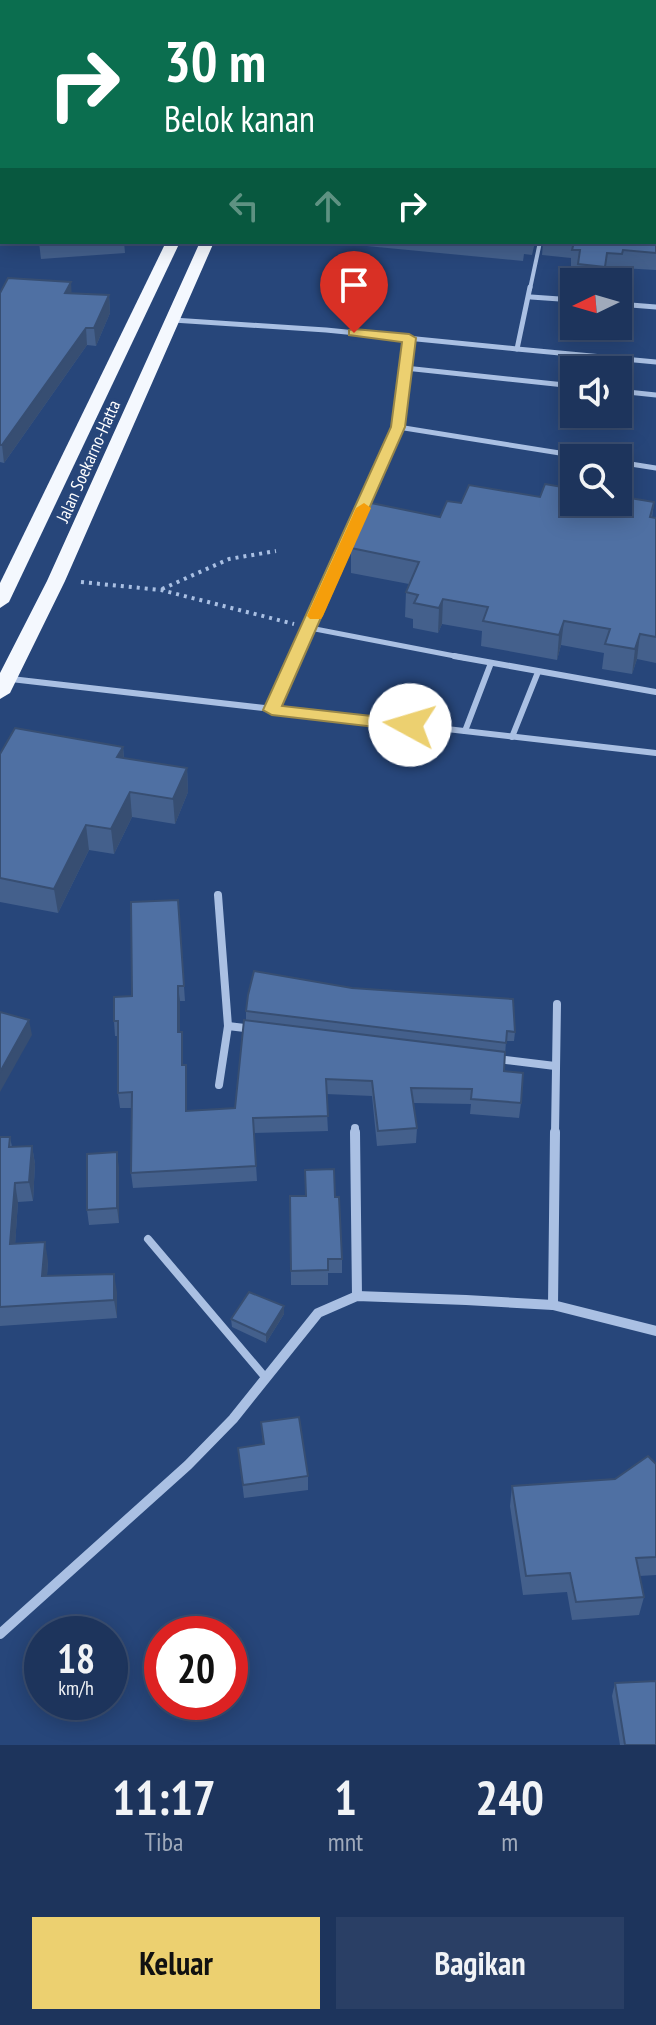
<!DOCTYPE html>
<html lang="id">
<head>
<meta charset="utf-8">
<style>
  :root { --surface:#1d345c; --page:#2a3f65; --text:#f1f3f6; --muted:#a0aabb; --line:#3b4f72; --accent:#ecd070 }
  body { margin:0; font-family:"PT Sans Narrow",sans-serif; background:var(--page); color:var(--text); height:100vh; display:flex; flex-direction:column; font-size:30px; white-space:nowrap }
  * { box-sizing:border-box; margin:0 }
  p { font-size:26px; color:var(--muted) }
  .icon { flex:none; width:44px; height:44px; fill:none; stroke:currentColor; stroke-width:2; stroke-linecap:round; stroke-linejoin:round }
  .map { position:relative; height:1745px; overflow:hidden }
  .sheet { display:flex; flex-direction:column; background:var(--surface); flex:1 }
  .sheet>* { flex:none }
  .guide { position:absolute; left:0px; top:0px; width:656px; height:244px; box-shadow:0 4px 20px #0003,0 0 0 2px var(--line); background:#0b6e4f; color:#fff; overflow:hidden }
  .needle { width:52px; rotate:265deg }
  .buttons { position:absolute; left:560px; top:268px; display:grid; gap:16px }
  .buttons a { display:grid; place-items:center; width:72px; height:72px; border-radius:0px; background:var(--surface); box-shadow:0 4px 20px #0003,0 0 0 2px var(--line); font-size:40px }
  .speed { position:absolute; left:24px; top:1616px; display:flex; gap:16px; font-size:40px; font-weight:700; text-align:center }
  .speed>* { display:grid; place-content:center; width:104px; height:104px; border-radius:50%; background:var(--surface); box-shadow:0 4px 20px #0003,0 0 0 2px var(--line); line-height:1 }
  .speed small { font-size:20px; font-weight:400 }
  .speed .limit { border:12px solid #d22; background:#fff; color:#111 }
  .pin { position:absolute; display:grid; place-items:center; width:68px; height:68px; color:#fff; margin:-82px -34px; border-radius:50% 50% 50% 0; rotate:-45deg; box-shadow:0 0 8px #0007 }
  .pin .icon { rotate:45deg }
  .me { position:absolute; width:88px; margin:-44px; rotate:276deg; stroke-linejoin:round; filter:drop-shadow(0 0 6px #0008) }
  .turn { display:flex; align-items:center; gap:28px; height:168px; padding:0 32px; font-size:36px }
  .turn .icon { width:104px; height:104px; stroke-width:2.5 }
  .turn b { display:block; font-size:56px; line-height:68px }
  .lanes { display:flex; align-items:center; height:76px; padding:0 32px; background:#0003; justify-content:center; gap:40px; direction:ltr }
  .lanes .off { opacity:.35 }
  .eta { display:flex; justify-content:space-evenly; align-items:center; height:136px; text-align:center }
  .eta b { font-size:48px; font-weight:700; line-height:56px }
  .primary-button { display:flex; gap:16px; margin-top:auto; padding:16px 32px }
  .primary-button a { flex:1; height:92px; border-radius:0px; background:var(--accent); color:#111; font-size:32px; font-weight:700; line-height:92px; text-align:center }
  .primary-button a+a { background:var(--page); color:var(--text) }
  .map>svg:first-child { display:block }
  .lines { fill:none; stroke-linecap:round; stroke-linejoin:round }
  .stream { stroke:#9fbbe4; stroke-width:5 }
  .path { stroke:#aac0e3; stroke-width:4; stroke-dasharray:3 5; stroke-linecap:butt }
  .service-far3 { stroke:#aac0e3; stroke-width:4 }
  .service-far2 { stroke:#aac0e3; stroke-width:5 }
  .service-far1 { stroke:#aac0e3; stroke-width:6 }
  .service { stroke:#aac0e3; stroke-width:8 }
  .minor-far1 { stroke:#aac0e3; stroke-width:8 }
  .minor { stroke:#aac0e3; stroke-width:10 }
  .trunk { fill:#f4f8fe; fill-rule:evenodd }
  .wall { fill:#44608c }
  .shaded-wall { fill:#374e72 }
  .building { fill:#4f70a3; stroke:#374e72; stroke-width:2 }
  .route { fill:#ecd070; stroke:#998749; stroke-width:2 }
  .slow { fill:#f59e0b }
  .labels { text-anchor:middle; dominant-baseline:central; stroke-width:7; stroke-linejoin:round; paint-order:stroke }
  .far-street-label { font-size:18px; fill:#fff; stroke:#27467a }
</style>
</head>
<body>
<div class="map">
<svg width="656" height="1745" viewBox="0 0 656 1745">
  <rect width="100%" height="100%" fill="#27467a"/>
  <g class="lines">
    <g class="stream">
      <polyline points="210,0 246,2"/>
      <polyline points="6,2 18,0"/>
    </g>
    <g class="path">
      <polyline points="81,582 161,590 294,624"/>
      <polyline points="162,589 229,559 276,551"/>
    </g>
    <polyline class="service-far3" points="530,289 540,242"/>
    <g class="service-far2">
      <polyline points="531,297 574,300"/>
      <polyline points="618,304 656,307"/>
      <polyline points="173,320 326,330 517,349 530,287"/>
      <polyline points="517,349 656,362"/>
      <polyline points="405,368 574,386"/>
      <polyline points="618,391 656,395"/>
      <polyline points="398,427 591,458"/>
      <polyline points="618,462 656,468"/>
      <polyline points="310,628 465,658"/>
      <polyline points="295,658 398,427 409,338"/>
    </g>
    <g class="service-far1">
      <polyline points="454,656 656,692"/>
      <polyline points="11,679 656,753"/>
      <polyline points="272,710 296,656"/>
      <polyline points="465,731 491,663"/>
      <polyline points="512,737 538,672"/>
    </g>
    <polyline class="service" points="148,1239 265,1377"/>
    <g class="minor-far1">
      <polyline points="218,895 228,1026 219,1085"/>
      <polyline points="228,1026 253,1029"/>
      <polyline points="497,1059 555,1066"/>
      <polyline points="355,1128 355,1134"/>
      <polyline points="555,1134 557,1004"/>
    </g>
    <g class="minor">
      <polyline points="355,1132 357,1296"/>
      <polyline points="553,1305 555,1132"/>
      <polyline points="0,1634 188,1465 233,1419 318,1313 357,1296 466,1300 553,1305 656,1331"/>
    </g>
    <g class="trunk">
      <polygon points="280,0 292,0 279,2"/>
      <polygon points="310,0 322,0 309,2"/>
      <polygon points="166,242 180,242 9,602 0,608 0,583"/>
      <polygon points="200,242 214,242 65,581 10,693 0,699 0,673 47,581"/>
    </g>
  </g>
  <g class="wall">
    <polygon points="656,216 656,270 621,268 620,271 605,270 604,282 576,282 578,268 571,267 571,258 542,255 543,242 654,242"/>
    <polygon points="39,242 124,242 125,253 41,259"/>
    <polygon points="325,242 535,242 532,255 524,254 523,261"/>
    <polygon points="0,293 72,293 109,295 110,313 96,346 87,345 4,463 0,462"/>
    <polygon points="540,497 654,502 652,518 656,518 656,663 637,659 632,674 602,669 604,653 561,645 557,660 481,646 482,631 442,624 438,633 413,628 413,619 405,617 406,592 409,584 351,573 351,548 440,517 461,503"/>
    <polygon points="123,747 124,758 187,768 188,792 175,824 132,817 114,854 89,850 58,913 0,902 0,754"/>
    <polygon points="178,900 185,1001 180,1001 180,1032 183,1047 183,1065 187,1080 187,1111 235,1108 246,1020 246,1011 515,1032 514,1041 506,1041 504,1071 521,1103 519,1118 470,1114 471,1104 413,1103 417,1128 416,1143 377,1146 372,1096 326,1094 328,1131 254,1133 257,1181 133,1188 131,1173 132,1108 120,1108 118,1093 118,1036 115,1036 114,1021 132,996"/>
    <polygon points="0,1137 10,1137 12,1147 32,1146 35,1164 33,1201 18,1202 15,1244 48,1261 47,1275 117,1292 117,1318 0,1326"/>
    <polygon points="119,1167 119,1223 89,1225 87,1210"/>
    <polygon points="290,1196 335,1197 342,1259 342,1273 328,1273 328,1285 291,1285"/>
    <polygon points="284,1306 284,1314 266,1343 232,1327 231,1319"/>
    <polygon points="261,1422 308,1476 308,1490 244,1498 238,1448 263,1444"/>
    <polygon points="656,1464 656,1575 639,1576 644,1597 639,1615 572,1620 567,1592 523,1595 510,1506 512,1486 615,1479"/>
    <polygon points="615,1683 656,1745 620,1745 612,1696"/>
  </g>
  <g class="shaded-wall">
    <polygon points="2,151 2,185 0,202 0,167"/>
    <polygon points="71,282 72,299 65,293"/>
    <polygon points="109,295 110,313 96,346 94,328"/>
    <polygon points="86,328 87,345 4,463 2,445"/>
    <polygon points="443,599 442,624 438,633 439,608"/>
    <polygon points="564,621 561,645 557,660 559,635"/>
    <polygon points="640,634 637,659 632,674 635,649"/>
    <polygon points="123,747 125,771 117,757"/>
    <polygon points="187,768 188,792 175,824 173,799"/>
    <polygon points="130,792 132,817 114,854 111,829"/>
    <polygon points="86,825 89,850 58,913 54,889"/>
    <polygon points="178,986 180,1001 180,1047 178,1032"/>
    <polygon points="29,1020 32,1035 0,1092 0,1072"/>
    <polygon points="32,1146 35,1164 33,1201 29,1182"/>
    <polygon points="117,1152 119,1167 119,1223 117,1208"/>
    <polygon points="15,1183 18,1202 14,1262 10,1244"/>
    <polygon points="45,1242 48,1261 46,1294 42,1276"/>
    <polygon points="114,1274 117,1292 117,1318 114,1300"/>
    <polygon points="284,1306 284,1314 266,1343 266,1335"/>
  </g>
  <g class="building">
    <polygon points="0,58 2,58 2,151 0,167"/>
    <polygon points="654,216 656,216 656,253 623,250 622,254 607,253 605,267 578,264 580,250 572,250 574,242 654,242"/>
    <polygon points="8,278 71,282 65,293 109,295 94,328 86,328 2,445 0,445 0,293"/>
    <polygon points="545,484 574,489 574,502 618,502 618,496 654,502 650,517 656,518 656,637 640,634 635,649 605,644 610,629 564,621 559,635 483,621 488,607 443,599 439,608 414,603 418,595 406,592 419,562 351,548 371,503 440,517 447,501 461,503 469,485 540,497"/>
    <polygon points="15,728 123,747 117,757 187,768 173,799 130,792 111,829 86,825 54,889 0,878 0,754"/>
    <polygon points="178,900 184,986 178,986 178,1032 182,1032 182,1065 186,1065 186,1111 235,1108 244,1020 505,1052 504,1071 523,1073 521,1103 471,1099 472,1089 411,1088 417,1128 378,1131 372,1081 326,1079 328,1116 253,1118 256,1166 131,1173 132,1092 118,1093 118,1021 114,1021 114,997 132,996 131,902"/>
    <polygon points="254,971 352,988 513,999 515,1032 507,1031 506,1043 246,1011 248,995"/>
    <polygon points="0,1012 29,1020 0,1072"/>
    <polygon points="0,1137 10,1137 9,1147 32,1146 29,1182 15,1183 10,1244 45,1242 42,1276 114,1274 114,1300 0,1307"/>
    <polygon points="117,1152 117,1208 87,1210 87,1154"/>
    <polygon points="334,1169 335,1197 339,1197 342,1259 328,1259 328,1270 291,1271 290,1196 306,1196 305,1170"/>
    <polygon points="249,1292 284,1306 266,1335 231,1319"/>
    <polygon points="299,1417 308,1476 243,1485 238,1448 264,1444 261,1422"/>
    <polygon points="648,1456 656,1464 656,1557 636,1558 644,1597 576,1602 570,1573 526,1576 512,1486 615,1479"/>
    <polygon points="656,1681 656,1745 625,1745 615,1683"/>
  </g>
  <polygon class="route" points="354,329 409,334 416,338 405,427 282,706 416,721 418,725 410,731 272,715 263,710 391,427 402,342 349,335 349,330"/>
  <polygon class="slow" points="364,503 371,508 323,616 321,619 310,619 307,616 356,508"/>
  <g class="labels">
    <g class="far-street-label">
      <text transform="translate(88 461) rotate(-66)">Jalan Soekarno-Hatta</text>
    </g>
  </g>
</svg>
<div class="buttons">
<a><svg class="needle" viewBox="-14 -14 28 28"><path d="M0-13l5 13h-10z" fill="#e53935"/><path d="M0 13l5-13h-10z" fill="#a0aabb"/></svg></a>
<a><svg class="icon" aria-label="sound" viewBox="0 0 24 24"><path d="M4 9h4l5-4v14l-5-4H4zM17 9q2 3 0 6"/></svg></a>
<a><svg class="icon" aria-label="search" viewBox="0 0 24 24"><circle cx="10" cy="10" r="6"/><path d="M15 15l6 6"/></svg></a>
</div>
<div class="speed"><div>18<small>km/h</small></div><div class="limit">20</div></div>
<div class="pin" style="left:354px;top:333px;background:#d93025"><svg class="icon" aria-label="arrive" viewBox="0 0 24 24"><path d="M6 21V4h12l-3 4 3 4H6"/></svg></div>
<svg class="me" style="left:410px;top:725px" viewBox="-20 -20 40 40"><circle r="19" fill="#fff"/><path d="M0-13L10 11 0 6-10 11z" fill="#ecd070"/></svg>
<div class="guide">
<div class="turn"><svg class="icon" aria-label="right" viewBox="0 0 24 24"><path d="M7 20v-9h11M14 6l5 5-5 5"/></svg><div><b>30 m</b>Belok kanan</div></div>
<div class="lanes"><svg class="icon off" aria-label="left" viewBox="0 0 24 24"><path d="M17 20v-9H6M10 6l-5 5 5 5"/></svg><svg class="icon off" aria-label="ahead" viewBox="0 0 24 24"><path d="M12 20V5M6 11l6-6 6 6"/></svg><svg class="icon" aria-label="right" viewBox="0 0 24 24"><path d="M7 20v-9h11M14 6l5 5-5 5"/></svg></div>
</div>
</div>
<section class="sheet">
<div class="eta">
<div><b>11:17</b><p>Tiba</p></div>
<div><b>1</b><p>mnt</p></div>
<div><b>240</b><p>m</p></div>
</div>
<div class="primary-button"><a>Keluar</a><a>Bagikan</a></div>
</section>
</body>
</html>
